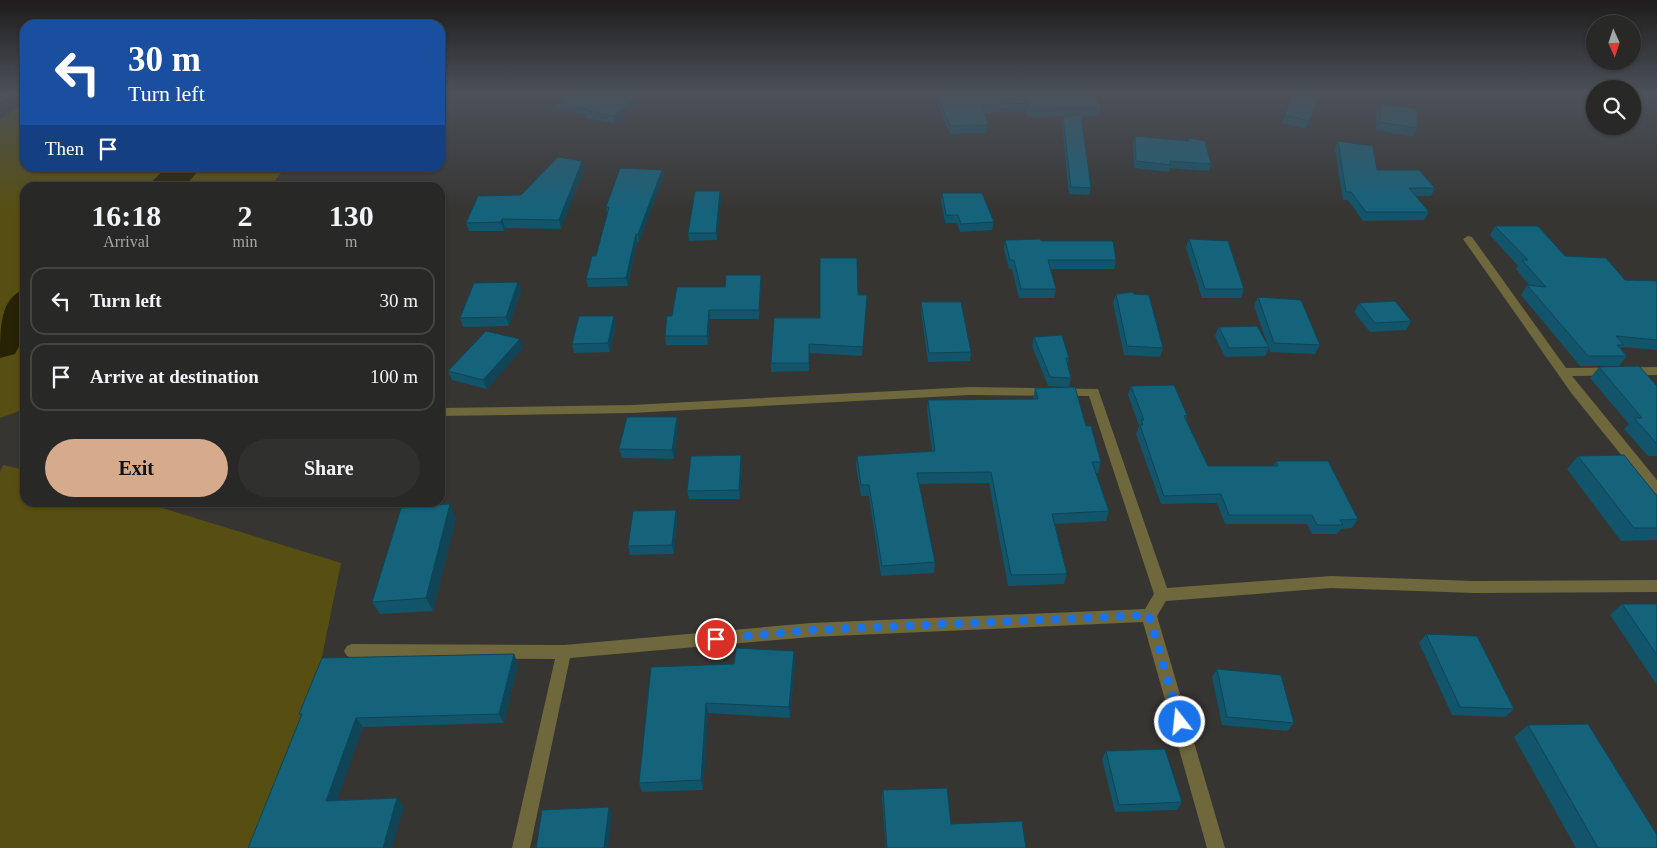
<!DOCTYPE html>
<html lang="en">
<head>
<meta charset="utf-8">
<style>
  :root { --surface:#282826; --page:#30302e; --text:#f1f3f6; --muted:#a5a6a7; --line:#444443; --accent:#d6ab8b }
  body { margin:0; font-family:Georgia,serif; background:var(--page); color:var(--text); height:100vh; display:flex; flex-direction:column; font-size:19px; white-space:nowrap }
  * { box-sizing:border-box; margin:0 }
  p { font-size:16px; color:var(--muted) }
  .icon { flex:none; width:28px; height:28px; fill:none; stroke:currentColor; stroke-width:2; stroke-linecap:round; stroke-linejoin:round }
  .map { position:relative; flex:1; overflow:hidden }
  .drawer { position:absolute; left:20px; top:182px; width:425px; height:325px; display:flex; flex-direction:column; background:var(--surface); border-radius:15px; box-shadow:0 1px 4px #0004,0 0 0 1px var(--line) }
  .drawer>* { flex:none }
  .top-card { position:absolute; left:20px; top:20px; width:425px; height:152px; border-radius:15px; box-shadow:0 1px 4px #0004,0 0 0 1px var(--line); background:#1a4fa0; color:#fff; overflow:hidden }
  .needle { width:32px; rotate:177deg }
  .buttons { position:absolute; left:1586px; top:15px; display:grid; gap:10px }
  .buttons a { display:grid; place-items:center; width:55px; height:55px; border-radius:50%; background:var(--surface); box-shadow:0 1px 4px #0004,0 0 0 1px var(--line); font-size:25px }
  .pin { position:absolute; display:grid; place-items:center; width:42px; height:42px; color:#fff; margin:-21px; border:2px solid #fff; border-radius:50%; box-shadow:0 1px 5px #0007 }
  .me { position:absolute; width:55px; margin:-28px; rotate:344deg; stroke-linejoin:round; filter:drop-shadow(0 0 4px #0008) }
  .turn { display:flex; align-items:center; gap:18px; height:105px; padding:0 25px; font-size:22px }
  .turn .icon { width:65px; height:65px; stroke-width:2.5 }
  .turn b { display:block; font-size:35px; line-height:42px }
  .then { display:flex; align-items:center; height:48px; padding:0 25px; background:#0003; gap:10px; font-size:19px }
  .eta { display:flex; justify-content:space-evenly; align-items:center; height:85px; text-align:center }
  .eta b { font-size:30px; font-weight:700; line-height:35px }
  .action { display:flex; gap:10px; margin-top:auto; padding:10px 25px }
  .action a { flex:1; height:58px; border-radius:30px; background:var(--accent); color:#111; font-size:20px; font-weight:700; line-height:58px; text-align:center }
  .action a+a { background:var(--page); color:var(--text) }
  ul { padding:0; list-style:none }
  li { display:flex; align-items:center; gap:15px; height:68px; margin:0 10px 8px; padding:0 15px; border:2px solid var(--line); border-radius:15px }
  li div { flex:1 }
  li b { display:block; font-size:19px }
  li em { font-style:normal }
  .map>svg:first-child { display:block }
  .green { fill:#574f11 }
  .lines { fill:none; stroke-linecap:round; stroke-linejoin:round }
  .river { fill:#272203; fill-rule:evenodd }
  .minor { fill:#6e683c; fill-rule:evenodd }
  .wall { fill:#12546a }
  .shaded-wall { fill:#0f4556 }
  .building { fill:#15627b; stroke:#0f4556 }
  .route { stroke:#1a73e8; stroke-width:9; stroke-dasharray:0 16.2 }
</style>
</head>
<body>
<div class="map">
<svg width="1657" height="848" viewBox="0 0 1657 848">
  <rect width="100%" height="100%" fill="#363532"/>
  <g class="green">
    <polygon points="25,103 25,168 285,168 270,187 25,188 25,409 0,418 0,119"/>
    <polygon points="3,465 25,470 25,502 146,503 341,563 283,848 0,848 0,472"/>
  </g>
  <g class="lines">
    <g class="river">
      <polygon points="166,168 201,168 183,188 145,188"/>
      <path d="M25,289V335L15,354L0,358C0,327 0,298 25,289Z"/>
    </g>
    <g class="minor">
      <polygon points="7,92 17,92 0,102 0,96"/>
      <polygon points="1468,236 1472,237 1566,368 1657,367 1657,375 1572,376 1657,480 1657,494 1652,493 1572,394 1463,239"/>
      <polygon points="970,387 1098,389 1167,588 1331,576 1474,581 1657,580 1657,592 1474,593 1331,588 1166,601 1157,616 1225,848 1207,848 1143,622 811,637 570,658 530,848 512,848 555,659 352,658 347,656 344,651 347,646 352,644 564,645 811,623 1145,609 1154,594 1089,396 970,395 632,413 440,416 440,408 632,405"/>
    </g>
  </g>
  <g class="wall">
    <polygon points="932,92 1094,92 1101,108 1099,116 1081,116 1091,188 1089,195 1069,194 1062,124 1063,117 1067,116 1028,117 1026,111 984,113 988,125 987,133 950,134"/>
    <polygon points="1294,92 1321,92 1306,129 1282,123"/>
    <polygon points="650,95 615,124 586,118 586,115 557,110 555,102"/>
    <polygon points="1381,103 1417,128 1413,137 1376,130 1377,111"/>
    <polygon points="1135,136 1211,164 1209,171 1170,168 1169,172 1134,168 1133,142"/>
    <polygon points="1338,141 1377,170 1435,188 1431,196 1416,196 1429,212 1424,220 1363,221 1348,200 1343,200 1335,149"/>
    <polygon points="582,161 584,169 561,229 505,228 504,231 469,231 466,223 521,195"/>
    <polygon points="662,170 663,178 639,242 637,242 628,286 588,287 586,279 596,256 607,213 606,207"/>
    <polygon points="942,193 994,222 992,230 960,232 957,223 945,223 941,201"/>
    <polygon points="721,198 717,240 689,241 688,233"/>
    <polygon points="1495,226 1565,256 1625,280 1657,281 1657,350 1622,347 1621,349 1627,356 1619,366 1580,366 1521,295 1527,285 1530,286 1516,269 1518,266 1490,235"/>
    <polygon points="1189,239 1244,289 1241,298 1202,298 1186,248"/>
    <polygon points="1005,240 1041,241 1116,260 1114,269 1051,269 1056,289 1054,298 1019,298 1012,269 1009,269 1004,249"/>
    <polygon points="761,275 761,283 759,319 710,319 708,345 666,345 665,336 672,316"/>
    <polygon points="518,282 521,291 509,326 463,327 460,318"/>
    <polygon points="1116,294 1163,348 1160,357 1124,355 1113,303"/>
    <polygon points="858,295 867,295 862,356 809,353 809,371 771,372 771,363 820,318"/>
    <polygon points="1258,297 1320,345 1315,354 1270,352 1269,348 1265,356 1225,357 1215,336 1219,327 1268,346 1254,306"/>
    <polygon points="921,302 971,352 970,361 928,362 921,311"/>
    <polygon points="1359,303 1411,321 1406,330 1370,332 1354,312"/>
    <polygon points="616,325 610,352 574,353 572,344"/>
    <polygon points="1034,337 1069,358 1068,364 1071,378 1069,387 1048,386 1032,346"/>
    <polygon points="523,348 487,389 452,380 448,371"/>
    <polygon points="1599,367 1657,386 1657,456 1648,456 1624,429 1629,424 1590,378"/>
    <polygon points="1131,386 1187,415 1186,420 1208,466 1273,466 1276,461 1358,519 1352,528 1341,529 1337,534 1312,534 1307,524 1225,524 1217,503 1161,504 1136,434 1139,426 1128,395"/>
    <polygon points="1035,388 1086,426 1101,462 1098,473 1096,473 1109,511 1106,521 1055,524 1067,574 1064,584 1008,586 989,483 919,484 935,562 934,573 881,576 869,496 861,496 856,467 857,456 932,451 927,411 928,400 1033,399"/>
    <polygon points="677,417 678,426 674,459 622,458 619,449"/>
    <polygon points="741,455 742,464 740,499 689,499 687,491"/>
    <polygon points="1578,456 1657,496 1657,540 1621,541 1567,469"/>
    <polygon points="676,510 677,519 674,554 630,555 628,546"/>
    <polygon points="456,517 433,611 380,614 372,602"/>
    <polygon points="1622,604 1657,604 1657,685 1610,615"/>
    <polygon points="1426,634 1514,709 1505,717 1452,715 1419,643"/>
    <polygon points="514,654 518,664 504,723 363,727 337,800 397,798 404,807 248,848 301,716 299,714"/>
    <polygon points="795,662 790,718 708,713 703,790 642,792 639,783 734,664"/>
    <polygon points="1217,669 1294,723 1287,731 1222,725 1212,677"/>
    <polygon points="1528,725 1657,848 1576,848 1514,737"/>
    <polygon points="1106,751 1182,802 1177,810 1115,812 1102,759"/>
    <polygon points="883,790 951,824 1026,848 886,848 882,797"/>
  </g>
  <g class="shaded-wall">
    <polygon points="642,92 649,92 650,95 615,124 614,116"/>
    <polygon points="582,161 584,169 561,229 559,220"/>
    <polygon points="662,170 663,178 639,242 638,234"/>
    <polygon points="720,191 721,198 717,240 716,233"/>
    <polygon points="502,219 505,228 504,231 501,222"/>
    <polygon points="636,234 637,242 628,286 626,278"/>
    <polygon points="761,275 761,283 759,319 759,310"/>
    <polygon points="518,282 521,291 509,326 506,317"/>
    <polygon points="709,310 710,319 708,345 707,336"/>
    <polygon points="614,316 616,325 610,352 608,343"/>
    <polygon points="520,339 523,348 487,389 483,380"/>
    <polygon points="677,417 678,426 674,459 672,450"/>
    <polygon points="741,455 742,464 740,499 739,490"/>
    <polygon points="450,504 456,517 433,611 426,598"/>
    <polygon points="676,510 677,519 674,554 672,545"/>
    <polygon points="794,651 795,662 790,718 789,707"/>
    <polygon points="514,654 518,664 504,723 499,714"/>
    <polygon points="706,703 708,713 703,790 701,780"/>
    <polygon points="356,718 363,727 334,809 326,801"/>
    <polygon points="397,798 404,807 392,848 383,848"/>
    <polygon points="609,807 612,814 608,848 604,848"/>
  </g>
  <g class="building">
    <polygon points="566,92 642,92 614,116 585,110 587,108 555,102"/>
    <polygon points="936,92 1094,92 1101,108 1030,109 1028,103 981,105 988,125 950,126"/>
    <polygon points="1294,92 1321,92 1309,121 1285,115"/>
    <polygon points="1381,103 1417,109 1417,128 1380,122"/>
    <polygon points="1081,115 1091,188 1071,187 1063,117"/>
    <polygon points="1135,136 1188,141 1189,138 1205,141 1211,164 1170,161 1171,165 1136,161"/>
    <polygon points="1338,141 1373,146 1377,170 1419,170 1435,188 1409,188 1429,212 1366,212 1351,192 1346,192"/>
    <polygon points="558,157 582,161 559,220 502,219 501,222 466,223 478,196 521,195"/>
    <polygon points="620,168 662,170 638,234 636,234 626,278 586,279 592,256 596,256 609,207 606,207"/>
    <polygon points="695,191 720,191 716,233 688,233"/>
    <polygon points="942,193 982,193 994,222 961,224 958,215 946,215"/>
    <polygon points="1495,226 1538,226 1565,256 1606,258 1625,280 1657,281 1657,340 1616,336 1624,345 1617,345 1627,356 1588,356 1527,285 1546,287 1522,260 1528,260"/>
    <polygon points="1041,239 1041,241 1113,241 1116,260 1048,260 1056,289 1021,289 1014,260 1010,260 1005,240"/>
    <polygon points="1189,239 1228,241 1244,289 1205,289"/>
    <polygon points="820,258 857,258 858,295 867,295 863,347 809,344 809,363 771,363 774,318 820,318"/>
    <polygon points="726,275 761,275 759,310 709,310 707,336 665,336 667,316 672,316 677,287 725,287"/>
    <polygon points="518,282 506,317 460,318 474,283"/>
    <polygon points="1133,292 1134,294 1149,295 1163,348 1127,346 1116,294"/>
    <polygon points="1258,297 1301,300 1320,345 1274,343"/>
    <polygon points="1395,301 1411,321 1375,323 1359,303"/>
    <polygon points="921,302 961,302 971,352 929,353"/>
    <polygon points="579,316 614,316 608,343 572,344"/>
    <polygon points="1257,326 1269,347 1229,348 1219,327"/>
    <polygon points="486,331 520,339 483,380 448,371"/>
    <polygon points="1062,335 1069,358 1066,358 1071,378 1050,377 1034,337"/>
    <polygon points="1639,366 1657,386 1657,444 1634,418 1642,418 1599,367"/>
    <polygon points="1174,385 1187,415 1184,416 1208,466 1278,466 1276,461 1328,461 1358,519 1340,520 1343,525 1317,525 1312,515 1229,515 1221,494 1164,496 1140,425 1143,425 1141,420 1144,420 1131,386"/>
    <polygon points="1075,387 1086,426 1091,426 1101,462 1092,462 1109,511 1052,514 1067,574 1011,575 991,472 917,473 935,562 882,566 869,485 861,485 857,456 935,451 928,400 1038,399 1035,388"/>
    <polygon points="627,417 677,417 672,450 619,449"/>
    <polygon points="741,455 739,490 687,491 691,456"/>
    <polygon points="1624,455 1657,496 1657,528 1634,528 1578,456"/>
    <polygon points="450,504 426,598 372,602 401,508"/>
    <polygon points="676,510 672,545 628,546 633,511"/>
    <polygon points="1622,604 1657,604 1657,655"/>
    <polygon points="1426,634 1477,636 1514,709 1460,707"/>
    <polygon points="736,648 794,651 789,707 706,703 701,780 639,783 651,667 734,664"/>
    <polygon points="514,654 499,714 356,718 326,801 397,798 383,848 248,848 302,714 299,714 322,658"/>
    <polygon points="1217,669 1281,675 1294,723 1227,717"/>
    <polygon points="1588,724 1657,835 1657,848 1598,848 1528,725"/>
    <polygon points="1165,749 1182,802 1119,805 1106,751"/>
    <polygon points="947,788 951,824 1022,821 1026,848 887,848 883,790"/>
    <polygon points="609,807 604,848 536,848 542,810"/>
  </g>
  <linearGradient id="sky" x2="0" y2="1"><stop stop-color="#1e1d1c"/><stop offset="0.44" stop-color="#4c515a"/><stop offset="1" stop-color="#4c515a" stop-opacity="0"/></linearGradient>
  <rect width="1657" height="211" fill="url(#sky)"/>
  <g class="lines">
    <polyline class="route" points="716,639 811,630 1149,615 1180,722"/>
  </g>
</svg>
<div class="buttons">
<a><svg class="needle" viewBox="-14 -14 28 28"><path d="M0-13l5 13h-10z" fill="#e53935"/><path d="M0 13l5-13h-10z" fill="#a5a6a7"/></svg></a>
<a><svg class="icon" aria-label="search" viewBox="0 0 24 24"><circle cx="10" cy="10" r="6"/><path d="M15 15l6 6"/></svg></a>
</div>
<div class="pin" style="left:716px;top:639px;background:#d93025"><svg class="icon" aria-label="arrive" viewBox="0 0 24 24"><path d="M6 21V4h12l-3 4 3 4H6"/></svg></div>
<svg class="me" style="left:1180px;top:722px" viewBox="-20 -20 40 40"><circle r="17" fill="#1a73e8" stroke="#fff" stroke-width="3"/><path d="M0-11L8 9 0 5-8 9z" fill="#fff"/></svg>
<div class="top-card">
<div class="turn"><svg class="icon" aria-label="left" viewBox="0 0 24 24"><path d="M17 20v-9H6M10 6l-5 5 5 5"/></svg><div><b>30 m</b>Turn left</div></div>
<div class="then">Then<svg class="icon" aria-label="arrive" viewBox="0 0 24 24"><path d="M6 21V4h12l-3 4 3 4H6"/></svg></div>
</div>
<section class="drawer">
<div class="eta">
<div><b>16:18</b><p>Arrival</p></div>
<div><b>2</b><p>min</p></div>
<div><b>130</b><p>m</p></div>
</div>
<ul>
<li><svg class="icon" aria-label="left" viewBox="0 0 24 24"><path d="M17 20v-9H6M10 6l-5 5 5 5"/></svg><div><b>Turn left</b></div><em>30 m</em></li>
<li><svg class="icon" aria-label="arrive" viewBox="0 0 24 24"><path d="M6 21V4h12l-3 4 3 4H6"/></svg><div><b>Arrive at destination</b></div><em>100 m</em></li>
</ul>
<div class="action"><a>Exit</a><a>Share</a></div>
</section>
</div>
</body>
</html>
